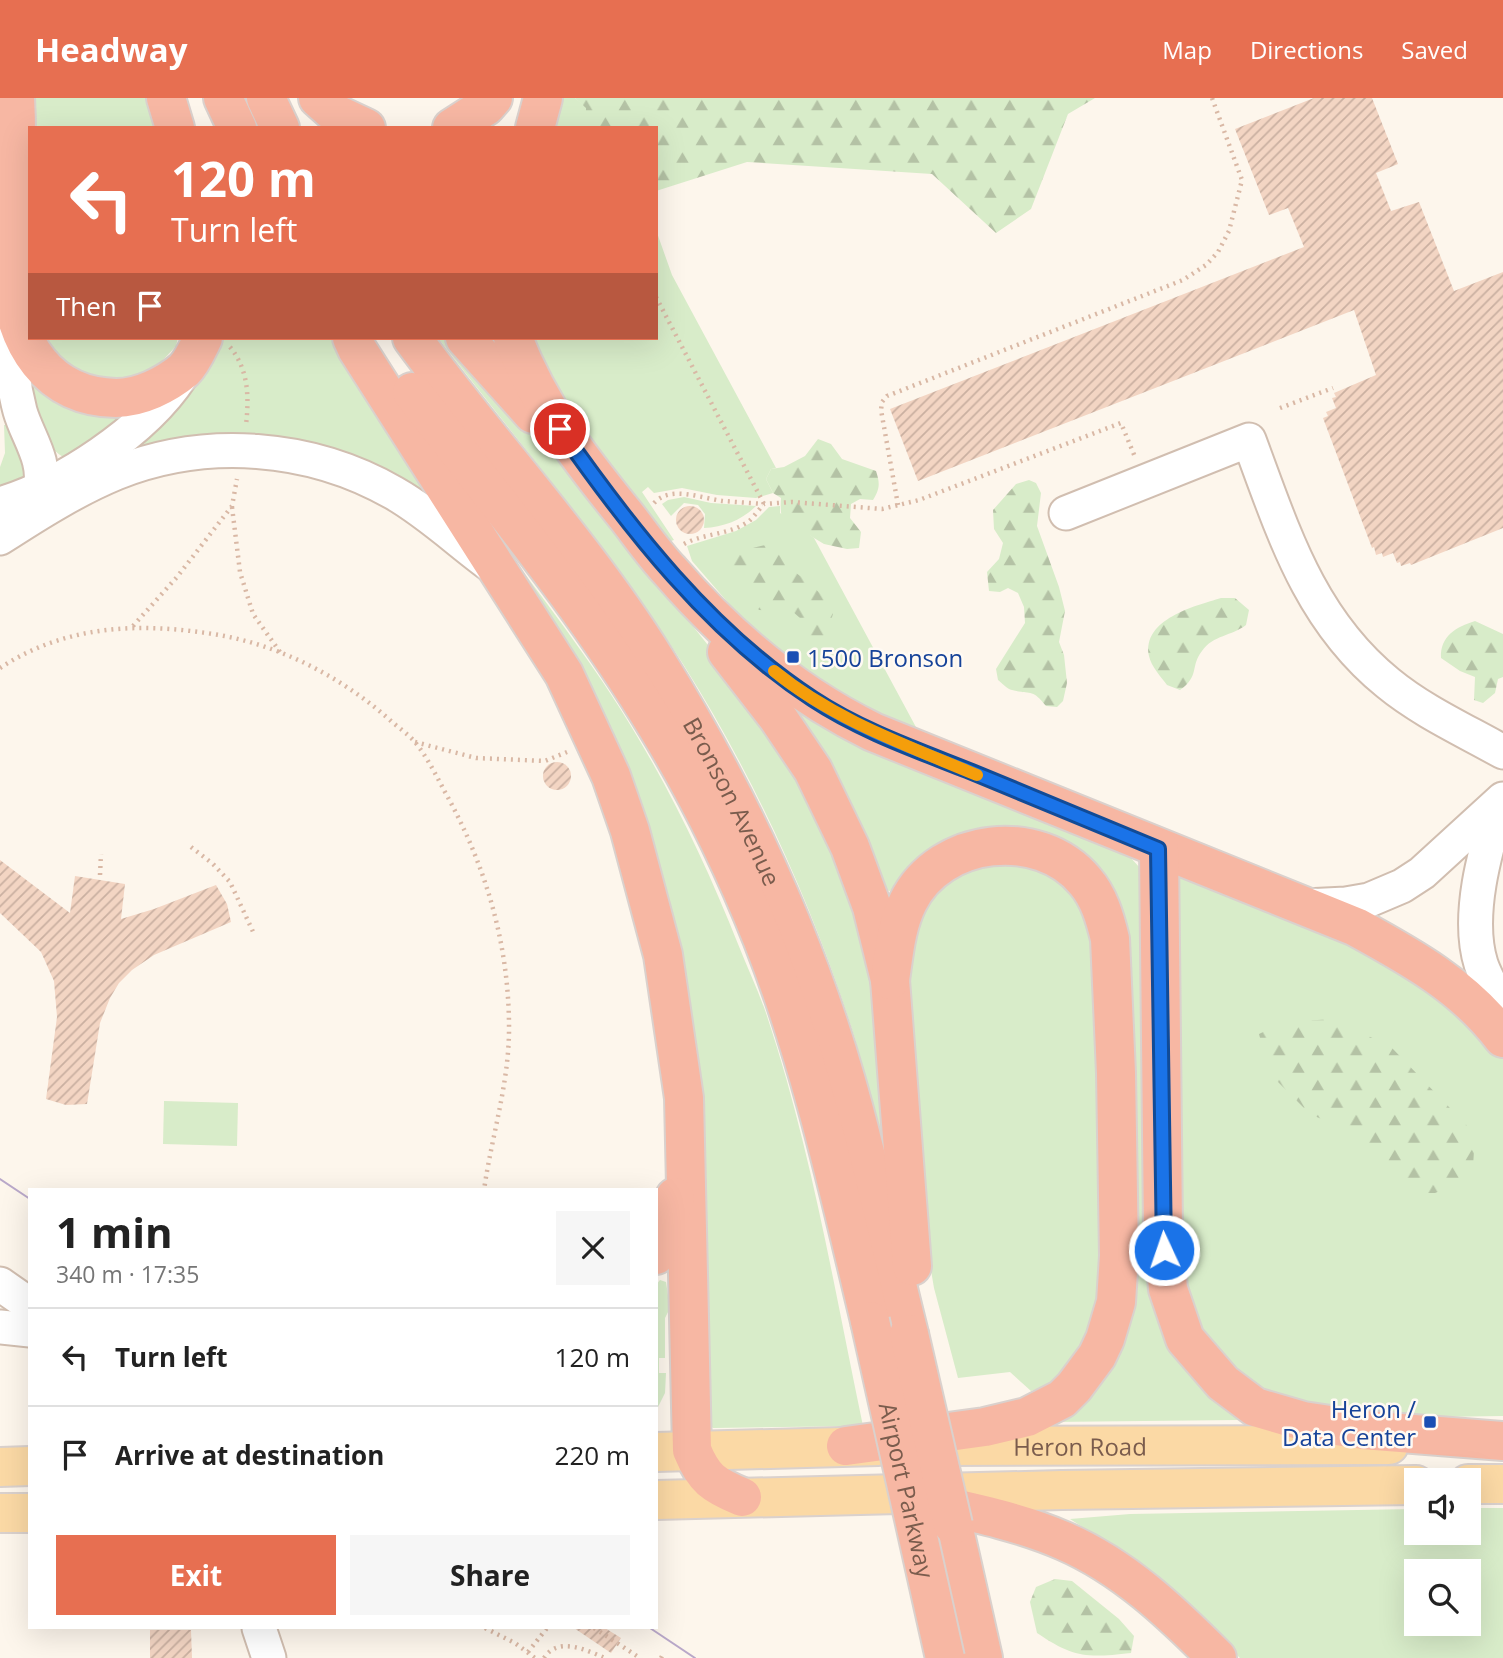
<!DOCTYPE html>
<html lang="en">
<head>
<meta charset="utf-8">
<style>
  :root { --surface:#fff; --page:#f6f6f6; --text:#222; --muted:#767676; --line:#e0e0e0; --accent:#e76f51 }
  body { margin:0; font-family:"Open Sans",sans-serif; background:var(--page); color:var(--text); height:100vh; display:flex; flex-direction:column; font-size:26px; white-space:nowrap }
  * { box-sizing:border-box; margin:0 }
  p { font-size:23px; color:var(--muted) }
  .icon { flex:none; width:38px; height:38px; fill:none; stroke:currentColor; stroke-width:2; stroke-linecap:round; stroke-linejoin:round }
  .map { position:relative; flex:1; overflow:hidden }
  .sheet { position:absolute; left:28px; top:1090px; width:630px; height:441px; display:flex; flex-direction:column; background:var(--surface); border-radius:0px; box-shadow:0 7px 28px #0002 }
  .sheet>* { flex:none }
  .guide { position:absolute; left:28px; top:28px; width:630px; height:214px; border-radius:0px; box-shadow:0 7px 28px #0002; background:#e76f51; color:#fff; overflow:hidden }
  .fabs { position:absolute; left:1404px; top:1370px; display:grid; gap:14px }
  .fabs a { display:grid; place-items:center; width:77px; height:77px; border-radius:0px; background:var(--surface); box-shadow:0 7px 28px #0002; font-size:35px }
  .pin { position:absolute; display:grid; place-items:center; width:60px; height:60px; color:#fff; margin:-30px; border:4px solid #fff; border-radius:50%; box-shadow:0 2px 7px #0007 }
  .me { position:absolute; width:77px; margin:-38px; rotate:357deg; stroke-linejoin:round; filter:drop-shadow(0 0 5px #0008) }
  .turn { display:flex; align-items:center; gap:24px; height:147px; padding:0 28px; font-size:32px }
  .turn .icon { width:91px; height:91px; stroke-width:2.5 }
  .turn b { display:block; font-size:49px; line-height:60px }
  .then { display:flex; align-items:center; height:66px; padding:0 28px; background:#0003; gap:14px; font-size:26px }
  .round { display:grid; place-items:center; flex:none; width:74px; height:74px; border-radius:0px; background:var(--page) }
  .headline { display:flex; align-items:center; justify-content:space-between; height:119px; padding:0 28px }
  h1 { font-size:42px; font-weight:700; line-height:52px }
  .cta { display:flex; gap:14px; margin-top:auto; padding:14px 28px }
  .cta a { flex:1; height:80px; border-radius:0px; background:var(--accent); color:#fff; font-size:28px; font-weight:700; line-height:80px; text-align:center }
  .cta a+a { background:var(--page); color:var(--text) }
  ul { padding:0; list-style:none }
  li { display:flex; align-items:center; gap:21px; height:98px; padding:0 28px; border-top:2px solid var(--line) }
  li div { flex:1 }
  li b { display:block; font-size:26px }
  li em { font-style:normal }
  header { display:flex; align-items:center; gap:42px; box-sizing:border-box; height:98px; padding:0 35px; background:var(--accent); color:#fff }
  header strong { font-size:33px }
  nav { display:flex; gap:38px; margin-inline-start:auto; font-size:24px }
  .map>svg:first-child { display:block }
  .green { fill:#d8ecc9; fill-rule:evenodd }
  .forest { fill:url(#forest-firs) }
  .building { fill:url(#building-hatch) }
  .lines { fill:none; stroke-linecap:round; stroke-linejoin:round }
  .minor-casing { stroke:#d1beb0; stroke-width:37 }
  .major-casing { stroke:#dad1cd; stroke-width:42 }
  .highway-casing { stroke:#dad1cd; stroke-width:42 }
  .path { stroke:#d9b8a5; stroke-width:4.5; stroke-dasharray:2 5; stroke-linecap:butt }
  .minor { stroke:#fff; stroke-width:33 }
  .major { stroke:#fbd9a5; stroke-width:38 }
  .highway { stroke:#f7b7a3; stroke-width:38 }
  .tram { stroke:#b9a8c9; stroke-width:2 }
  .highway-bridge-casing { stroke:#dad1cd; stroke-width:42; stroke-linecap:butt }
  .highway-bridge { stroke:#f7b7a3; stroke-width:38 }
  .route-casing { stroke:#114b97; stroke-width:18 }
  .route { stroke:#1a73e8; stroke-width:12 }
  .slow { stroke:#f59e0b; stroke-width:12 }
  .transit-dot { fill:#1a4fb4; stroke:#fffaf3; stroke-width:2.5 }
  .labels { text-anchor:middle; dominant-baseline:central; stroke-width:5; stroke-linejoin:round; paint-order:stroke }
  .transit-label { font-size:24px; fill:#164399; stroke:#fffaf3; text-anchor:start }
  .street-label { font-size:24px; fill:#7a5c4d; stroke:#fffaf3 }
</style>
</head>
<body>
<header>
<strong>Headway</strong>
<nav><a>Map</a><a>Directions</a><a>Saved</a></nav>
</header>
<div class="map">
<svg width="1503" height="1560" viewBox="0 0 1503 1560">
  <defs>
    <pattern id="forest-firs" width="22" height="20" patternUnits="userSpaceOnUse" patternTransform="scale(1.75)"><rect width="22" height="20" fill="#d8ecc9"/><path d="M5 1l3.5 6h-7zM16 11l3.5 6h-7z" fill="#b4c2a5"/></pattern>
    <pattern id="building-hatch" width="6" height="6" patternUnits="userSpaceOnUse" patternTransform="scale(1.75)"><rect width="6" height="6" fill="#f3d5c3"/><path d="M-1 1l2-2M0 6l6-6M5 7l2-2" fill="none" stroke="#cab0a1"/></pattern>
  </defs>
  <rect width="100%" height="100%" fill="#fdf6ec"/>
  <g class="green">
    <polygon points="31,0 146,0 155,30 31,30"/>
    <polygon points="557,0 575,0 586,9 586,30 549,30"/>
    <polygon points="656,132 672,177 776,370 771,371 766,381 773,395 756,400 717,397 682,390 654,395 648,389 642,394 674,442 668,444 542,281 525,240 656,240"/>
    <polygon points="40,240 178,240 176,248 151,275 125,284 102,284 61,266"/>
    <polygon points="216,240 335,240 447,417 299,352 59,387"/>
    <path d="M438,240H452L590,399L731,576L814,698L874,868L891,1043H883C873,1009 865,975 855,941C814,810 756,682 683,566C611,453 520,346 438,240Z"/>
    <path d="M29,271L134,318L65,360C33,342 33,303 29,271Z"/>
    <path d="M12,326C16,339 32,371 21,383C15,388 6,391 0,395V369L5,355L4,327Z"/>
    <path d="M684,399L711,405L756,408C742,422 724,429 704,430L705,416L698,407L684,405L671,418L662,406L668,402Z"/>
    <polygon points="780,408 780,415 814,440 917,631 829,598 827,590 743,522 692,463 687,448 736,433 756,422 769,409"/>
    <path d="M502,446C530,483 558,519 584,557C648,646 698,745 738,846C747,869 758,892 766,915C811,1049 834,1190 863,1328L713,1330L706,1324L682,874Z"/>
    <polygon points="778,597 1129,758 1141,771 1152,1155 1241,1317 1239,1322 1050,1324 1090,1291 1125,869 1079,763 920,762 890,793 884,792"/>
    <polygon points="1024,763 1072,791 1096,837 1105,1191 1095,1238 1050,1287 1031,1293 1010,1274 958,1280 934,1190 924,1131 904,885 914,817 964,768"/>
    <polygon points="1167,773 1390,860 1503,956 1503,1318 1367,1320 1272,1297 1210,1255 1175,1156"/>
    <polygon points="164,1003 238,1005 237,1048 163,1046"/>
    <polygon points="660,1182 666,1184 670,1210 665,1220 665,1260 659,1260 659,1275 666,1275 665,1295 656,1313 656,1187"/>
    <path d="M1468,1410H1503V1560H1240L1181,1502L1115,1450L1070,1421L1130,1416L1416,1411V1435H1468ZM1416,1474H1468V1526H1416Z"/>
  </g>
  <g class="forest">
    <polygon points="575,0 1095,0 1068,16 1031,111 996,135 932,76 747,64 656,93 656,30 586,30 586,10"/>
    <path d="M818,341L831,346L842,361L876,373C880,385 880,391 873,402L860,401L851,406L850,420L861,434L859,450L847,451L824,446L809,437L792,438C781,426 780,415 781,400L773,395L766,381L771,371L784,369L805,358Z"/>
    <path d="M1029,382L1036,385L1041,395L1037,428L1059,489L1065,513L1059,544L1064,557L1067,585L1063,603L1057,609L1046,608C1032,590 1031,597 1012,592C1007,591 1002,585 998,582L996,571L1025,525L1024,509L1018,495L1008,490L1000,494L989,493L987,474L999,461L1003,445L994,431L993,412L1016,386Z"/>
    <path d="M769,446L782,456L792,472L807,483L824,499L833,516L823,546L807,548L797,540L800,520L792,513L759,512L749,500L742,483L729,480L718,468C728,452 752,451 769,446Z"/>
    <path d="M1221,500H1235L1249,512L1246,527C1232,538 1213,537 1202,553C1190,568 1200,578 1180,592L1167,587C1161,579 1151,568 1149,558C1142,521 1195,508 1221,500Z"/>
    <path d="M1475,523L1503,536V579L1498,581L1495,595L1483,605L1474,602L1475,579L1460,573L1441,560C1440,538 1456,529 1475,523Z"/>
    <polygon points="1335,921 1392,950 1475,1036 1473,1069 1455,1087 1435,1095 1415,1095 1387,1076 1365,1047 1335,1027 1310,1016 1269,975 1259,936 1283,924"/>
    <path d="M1055,1481L1072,1483L1119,1521L1134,1538L1131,1555C1086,1560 1074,1560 1037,1535L1030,1504L1036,1489Z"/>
  </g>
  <g class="building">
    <polygon points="1314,0 1372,0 1398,66 1376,75 1391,113 1419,104 1454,193 1503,174 1503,430 1411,467 1410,465 1401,468 1400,464 1397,465 1393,455 1383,459 1382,455 1376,457 1374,449 1372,450 1323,320 1328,318 1326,314 1336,310 1332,300 1336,299 1334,295 1376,277 1354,212 918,383 890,311 1304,149 1288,110 1269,117 1235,31"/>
    <circle cx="690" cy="422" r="14"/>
    <circle cx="557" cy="678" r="14"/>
    <polygon points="0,762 70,815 75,778 125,786 121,821 154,811 216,787 227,806 231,824 154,857 132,872 119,885 110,900 100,925 87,1006 66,1007 46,1001 57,919 54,883 41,854 0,815"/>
    <polygon points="574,1530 605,1530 621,1540 611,1555"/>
    <polygon points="150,1532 191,1532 192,1560 150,1560"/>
  </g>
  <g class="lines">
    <defs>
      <g id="minor">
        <path d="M10,210C9,244 11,279 20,313C27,338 47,363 40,391C37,401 32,411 28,421"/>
        <path d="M0,406C63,387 145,333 181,278"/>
        <path d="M1066,415L1249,342C1283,433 1309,521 1388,585C1422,613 1464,632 1503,654"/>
        <path d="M0,440C37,416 75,392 116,375C206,339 310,347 394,395C429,415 459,444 492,468"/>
        <path d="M1499,707C1485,753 1466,818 1481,866C1486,881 1495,895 1503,909"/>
        <polyline points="1305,808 1346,806 1369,802 1402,788 1422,775 1503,701"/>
        <polyline points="0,1186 30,1207"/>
        <polyline points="0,1229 30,1232"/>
        <polyline points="259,1530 269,1560"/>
      </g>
      <g id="major">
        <path id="s1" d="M938,1348L1389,1347"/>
        <polyline points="656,1354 878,1348"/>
        <polyline points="0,1369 30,1368"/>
        <polyline points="1468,1386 1503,1386"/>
        <polyline points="656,1402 1062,1392 1416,1387"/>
        <polyline points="0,1415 30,1415"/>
      </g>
      <g id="highway">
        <path d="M15,0C17,34 16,68 14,102C13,128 8,156 10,182C15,245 47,299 116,300C140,300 166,287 184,272C192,264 198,250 203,240"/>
        <polyline points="166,0 175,30"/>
        <polyline points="223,0 237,30"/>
        <polyline points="266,0 280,30"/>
        <polyline points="318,0 336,16 366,30"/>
        <polyline points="452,30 486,8 493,0"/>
        <polyline points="535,30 543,0"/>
        <path d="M352,240L357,251L564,576L611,678L630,733L663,857L684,1000L692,1352C704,1381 713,1387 742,1399"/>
        <path id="s2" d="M412,240C491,348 584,447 655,561C737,693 803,833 846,983C870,1067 888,1152 909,1236"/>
        <polyline points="465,240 533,316"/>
        <path d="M513,240C540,310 580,361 627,419C641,437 654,456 670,473C727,539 795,596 873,634L1356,829C1411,859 1465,889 1503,940"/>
        <path d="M412,294C496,403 585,509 656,627C697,694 733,767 762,840C811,964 839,1094 870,1223"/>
        <polyline points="727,554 778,620 813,672 850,749 872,809 890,882 912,1168"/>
        <polyline points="1159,751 1163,1132 1168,1191 1185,1241 1223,1285 1255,1309 1303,1323 1363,1332 1503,1343"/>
        <polyline points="656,1157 675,1099"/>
        <path d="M846,1348L985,1329L1027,1319L1062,1301L1074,1289L1097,1258L1105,1241L1116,1204L1119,1158L1116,975L1110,841C1105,820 1099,799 1085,783C1039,728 940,739 908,804C896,828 894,855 890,882"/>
        <path d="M918,1402C967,1413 1018,1423 1064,1443C1124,1469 1171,1514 1217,1560"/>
        <polyline points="953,1427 983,1560"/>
      </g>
    </defs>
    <use href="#minor" class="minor-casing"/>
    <use href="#major" class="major-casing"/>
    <use href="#highway" class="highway-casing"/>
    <g class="path">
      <polyline points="656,199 764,406"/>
      <path d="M230,249C249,272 249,300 246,327"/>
      <polyline points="1280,310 1333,290"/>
      <path d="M654,405C671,387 700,400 723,403C736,404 750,405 763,406"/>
      <polyline points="898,407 881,312 882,304 887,298 1183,182 1206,167 1218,154 1229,133 1242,82 1212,0"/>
      <polyline points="232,409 240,474 253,516 280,554"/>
      <path d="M684,446C704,435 730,437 749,423C754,419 759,411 764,406L792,404L882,411L919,402L1121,325L1135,359"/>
      <polyline points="133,528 177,479 232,408 237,381"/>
      <path d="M0,570C67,526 142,524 219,537C282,548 343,580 391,623C399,630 408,636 415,644C427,659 436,677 445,694C485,766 508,843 509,925C510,983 492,1036 484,1092"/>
      <polyline points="415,644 476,660 545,663 567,654"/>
      <polyline points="191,749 213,766 230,784 255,838"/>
      <polyline points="100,777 101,756"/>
      <polyline points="485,1530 515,1545 535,1560"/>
      <polyline points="594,1530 640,1560"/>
      <polyline points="528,1554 547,1530"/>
      <path d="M544,1560C558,1538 586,1552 605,1560"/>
      <polyline points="661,1560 662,1558"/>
    </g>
    <use href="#minor" class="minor"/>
    <use href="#major" class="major"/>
    <use href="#highway" class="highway"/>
    <g class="tram">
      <polyline points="0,1081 30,1101"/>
      <polyline points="650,1530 695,1560"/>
    </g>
    <defs>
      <g id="highway-bridge">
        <path id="s3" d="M870,1223L945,1560"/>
        <polyline points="909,1236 953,1427"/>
      </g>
    </defs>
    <use href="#highway-bridge" class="highway-bridge-casing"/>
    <use href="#highway-bridge" class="highway-bridge"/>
  </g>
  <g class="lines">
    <defs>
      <path id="route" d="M560,331C630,431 710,534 813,601C860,632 914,651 967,672C1031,698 1094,725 1158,751L1164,1152"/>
    </defs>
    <use href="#route" class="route-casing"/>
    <use href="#route" class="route"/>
    <path class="slow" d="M774,573C834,622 906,647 977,677"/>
  </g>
  <g class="transit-dot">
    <rect x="786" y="552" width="14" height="14" rx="3.5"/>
    <rect x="1423" y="1317" width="14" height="14" rx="3.5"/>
  </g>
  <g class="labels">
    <g class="transit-label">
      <text x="807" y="559">1500 Bronson</text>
      <text x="1416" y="1310" text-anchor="end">Heron /<tspan x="1416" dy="28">Data Center</tspan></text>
    </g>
    <g class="street-label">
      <text stroke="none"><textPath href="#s2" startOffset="565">Bronson Avenue</textPath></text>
      <text stroke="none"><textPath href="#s1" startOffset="142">Heron Road</textPath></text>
      <text stroke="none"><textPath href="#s3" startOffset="173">Airport Parkway</textPath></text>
    </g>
  </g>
</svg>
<div class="fabs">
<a><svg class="icon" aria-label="sound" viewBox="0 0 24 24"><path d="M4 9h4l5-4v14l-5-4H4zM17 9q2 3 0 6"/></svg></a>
<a><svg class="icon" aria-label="search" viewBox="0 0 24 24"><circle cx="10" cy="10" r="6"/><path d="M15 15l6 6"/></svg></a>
</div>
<div class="pin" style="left:560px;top:331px;background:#d93025"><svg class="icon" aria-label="arrive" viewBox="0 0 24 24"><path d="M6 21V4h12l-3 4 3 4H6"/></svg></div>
<svg class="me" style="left:1164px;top:1152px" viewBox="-20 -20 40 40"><circle r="17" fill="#1a73e8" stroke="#fff" stroke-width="3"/><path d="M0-11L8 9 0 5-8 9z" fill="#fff"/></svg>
<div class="guide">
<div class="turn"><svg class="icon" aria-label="left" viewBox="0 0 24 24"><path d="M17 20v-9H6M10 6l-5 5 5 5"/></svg><div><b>120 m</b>Turn left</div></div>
<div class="then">Then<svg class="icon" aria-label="arrive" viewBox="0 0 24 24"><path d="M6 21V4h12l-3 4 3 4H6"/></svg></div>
</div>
<section class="sheet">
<div class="headline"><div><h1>1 min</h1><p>340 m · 17:35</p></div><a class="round"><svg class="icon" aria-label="close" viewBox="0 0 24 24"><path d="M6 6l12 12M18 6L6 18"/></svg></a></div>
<ul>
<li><svg class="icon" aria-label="left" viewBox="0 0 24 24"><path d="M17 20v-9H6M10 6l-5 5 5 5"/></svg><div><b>Turn left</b></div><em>120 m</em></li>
<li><svg class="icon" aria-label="arrive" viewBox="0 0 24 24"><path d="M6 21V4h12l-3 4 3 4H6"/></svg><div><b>Arrive at destination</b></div><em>220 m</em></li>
</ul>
<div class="cta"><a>Exit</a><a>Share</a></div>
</section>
</div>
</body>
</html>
